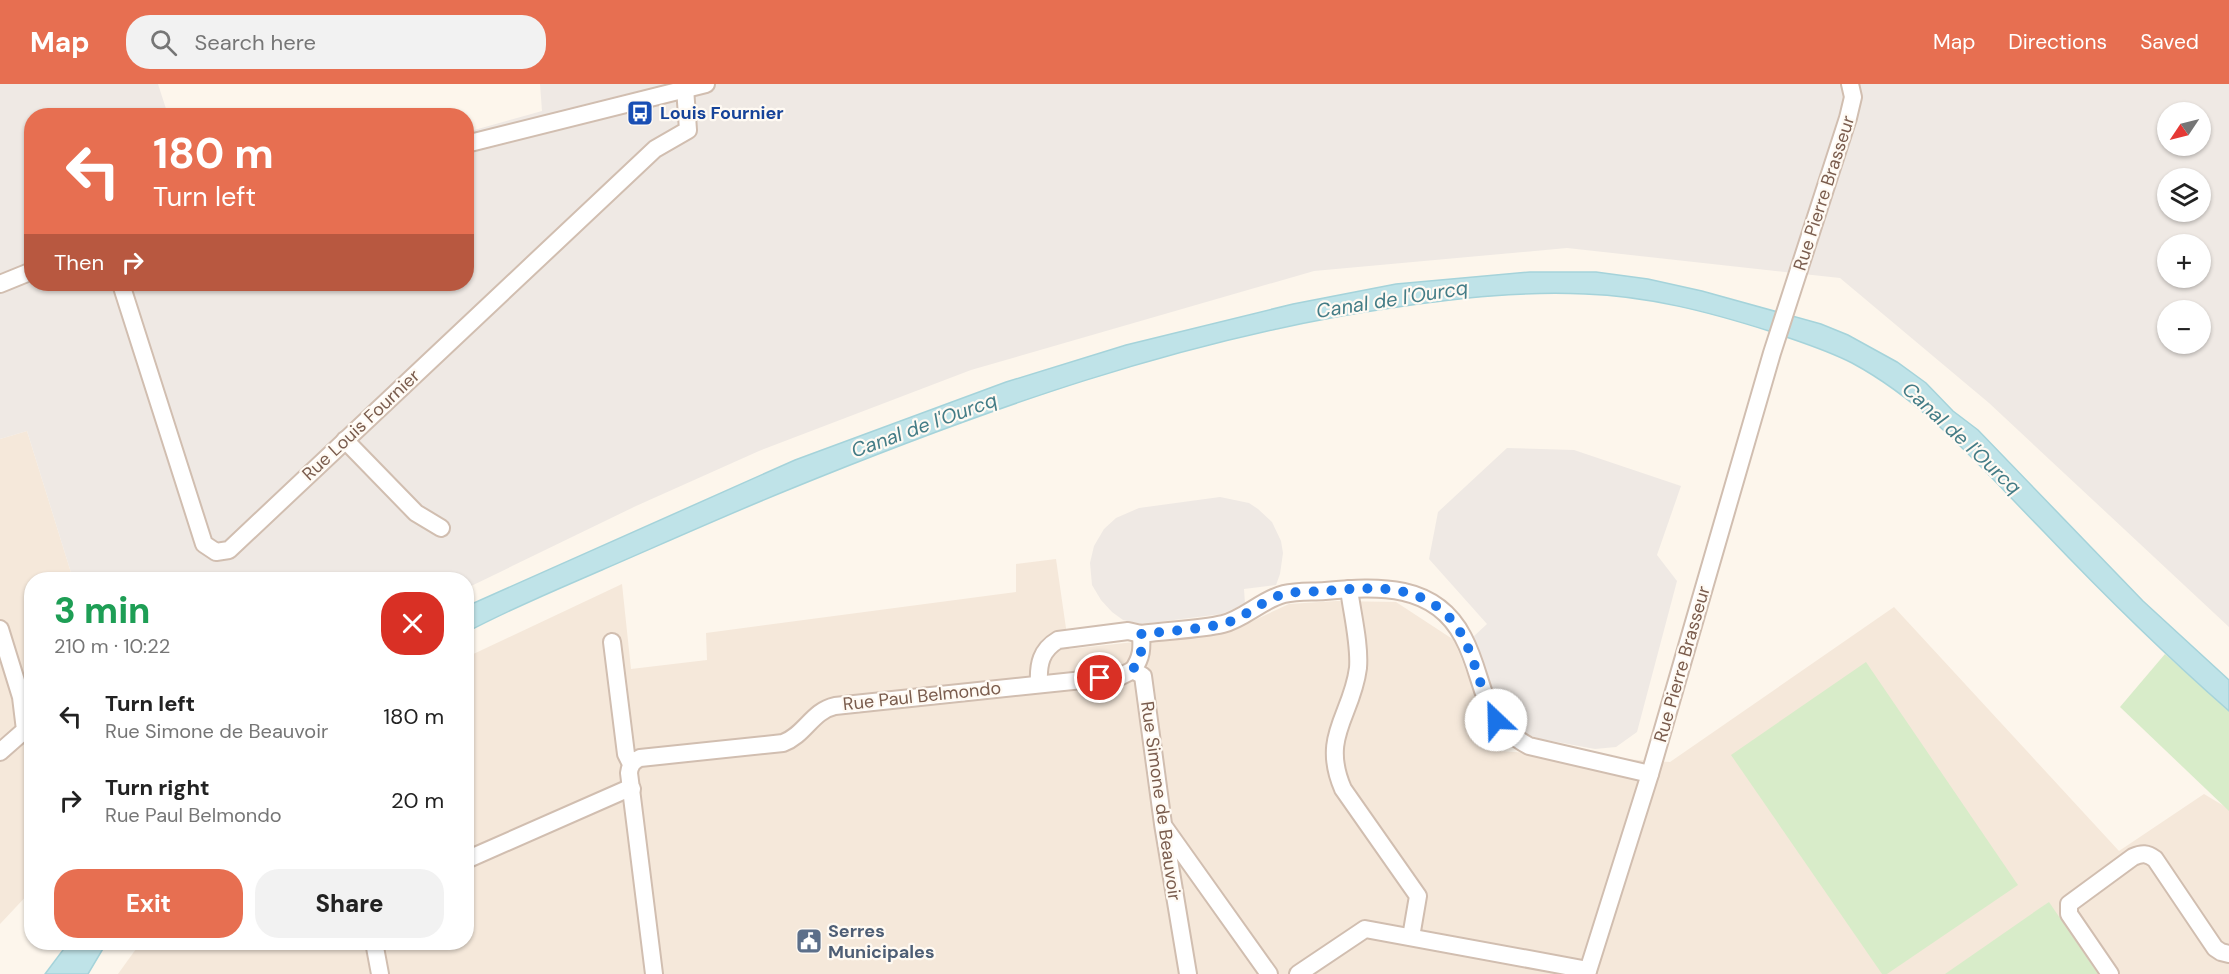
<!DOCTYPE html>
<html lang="en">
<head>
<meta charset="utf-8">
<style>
  :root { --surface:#fff; --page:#f2f2f2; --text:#222; --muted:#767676; --accent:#e76f51 }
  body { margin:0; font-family:"DM Sans",sans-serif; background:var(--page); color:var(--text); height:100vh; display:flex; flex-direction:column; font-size:22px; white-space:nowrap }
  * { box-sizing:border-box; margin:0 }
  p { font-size:20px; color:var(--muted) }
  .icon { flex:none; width:33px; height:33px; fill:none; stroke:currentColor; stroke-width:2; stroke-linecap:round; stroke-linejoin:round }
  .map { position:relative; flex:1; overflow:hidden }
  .panel { position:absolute; left:24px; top:488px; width:450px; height:378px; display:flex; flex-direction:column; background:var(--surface); border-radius:24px; box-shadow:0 2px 4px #0004 }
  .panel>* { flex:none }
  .banner { position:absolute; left:24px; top:24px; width:450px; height:183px; border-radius:24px; box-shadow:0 2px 4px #0004; background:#e76f51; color:#fff; overflow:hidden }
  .needle { width:39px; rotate:235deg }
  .tools { position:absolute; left:2157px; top:18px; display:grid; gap:12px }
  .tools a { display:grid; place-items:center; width:54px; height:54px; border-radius:50%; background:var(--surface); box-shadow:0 2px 4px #0004; font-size:30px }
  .pin { position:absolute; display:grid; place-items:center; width:51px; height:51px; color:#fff; margin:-26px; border:3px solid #fff; border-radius:50%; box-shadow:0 2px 6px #0007 }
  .me { position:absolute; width:66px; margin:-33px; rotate:336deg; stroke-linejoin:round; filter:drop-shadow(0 0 4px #0008) }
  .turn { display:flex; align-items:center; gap:21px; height:126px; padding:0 30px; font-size:27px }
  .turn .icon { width:78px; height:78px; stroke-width:2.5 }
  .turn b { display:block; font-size:42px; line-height:51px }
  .then { display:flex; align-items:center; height:57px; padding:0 30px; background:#0003; gap:12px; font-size:22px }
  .round { display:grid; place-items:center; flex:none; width:63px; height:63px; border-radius:24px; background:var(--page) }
  .overview { display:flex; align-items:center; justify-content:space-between; height:102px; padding:0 30px }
  h1 { font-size:36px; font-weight:800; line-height:45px; color:#1e9e55 }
  .primary-button { display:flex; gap:12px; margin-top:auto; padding:12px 30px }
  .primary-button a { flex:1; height:69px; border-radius:24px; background:var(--accent); color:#fff; font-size:24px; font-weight:800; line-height:69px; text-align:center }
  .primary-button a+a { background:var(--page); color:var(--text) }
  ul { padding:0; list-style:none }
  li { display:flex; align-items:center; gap:18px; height:84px; padding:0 30px }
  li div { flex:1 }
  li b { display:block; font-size:22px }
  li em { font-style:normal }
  header { display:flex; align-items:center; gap:36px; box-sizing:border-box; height:84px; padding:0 30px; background:var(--accent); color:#fff }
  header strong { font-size:28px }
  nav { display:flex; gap:33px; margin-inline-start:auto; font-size:21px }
  .search { width:420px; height:54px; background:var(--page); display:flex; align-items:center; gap:15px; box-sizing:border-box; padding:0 21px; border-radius:24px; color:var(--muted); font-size:22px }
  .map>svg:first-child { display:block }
  .residential { fill:#f5e8da }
  .industrial { fill:#efe9e4; fill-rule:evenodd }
  .green { fill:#d8ecc9 }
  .water { fill:#bfe3e8; stroke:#a5d3da; stroke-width:1.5 }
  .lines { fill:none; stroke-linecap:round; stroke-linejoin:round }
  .minor-casing { stroke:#d1beb0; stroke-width:20 }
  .minor { stroke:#fff; stroke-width:16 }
  .route { stroke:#1a73e8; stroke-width:10; stroke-dasharray:0 18 }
  .labels { text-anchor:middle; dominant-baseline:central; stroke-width:4.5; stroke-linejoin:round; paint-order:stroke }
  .transit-label { font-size:18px; font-weight:bold; fill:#164399; stroke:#fffaf3; text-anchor:start }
  .street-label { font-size:18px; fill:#7a5c4d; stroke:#fffaf3 }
  .service-label { font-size:18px; font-weight:bold; fill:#4e5e75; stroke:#fffaf3; text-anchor:start }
  .water-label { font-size:20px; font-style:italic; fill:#437c86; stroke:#fffaf3 }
</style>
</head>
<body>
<header>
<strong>Map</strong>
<div class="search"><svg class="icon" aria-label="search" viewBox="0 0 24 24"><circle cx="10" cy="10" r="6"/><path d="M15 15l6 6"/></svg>Search here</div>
<nav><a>Map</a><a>Directions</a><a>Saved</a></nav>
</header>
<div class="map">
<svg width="2229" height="890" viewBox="0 0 2229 890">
  <rect width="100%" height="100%" fill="#fdf6ec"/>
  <g class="residential">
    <polygon points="27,347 73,495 32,495 31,807 0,840 0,355"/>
    <polygon points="1056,475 1069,565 1229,548 1289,520 1336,517 1396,518 1454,556 1498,667 1670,678 1894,523 2119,767 2204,710 2229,725 2229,890 118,890 141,858 466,858 467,573 622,500 631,585 707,576 706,549 1016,508 1016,480"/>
  </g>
  <g class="industrial">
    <path d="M0,0H158L168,31L32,32V200H466L467,48L542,27L540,0H2229V543L1989,319L1840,194L1567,164L1314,187L971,286L759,367L636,422L467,504L466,495H73L27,347L0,355ZM2168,28H2200V62H2168ZM2168,94H2200V128H2168ZM2168,160H2200V194H2168ZM2168,226H2200V260H2168Z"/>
    <polygon points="1507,364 1574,366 1681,402 1657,471 1677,497 1637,648 1616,663 1595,665 1541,655 1528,651 1516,640 1510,606 1492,609 1473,553 1487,540 1429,475 1438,428"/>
    <polygon points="1220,413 1249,419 1258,425 1272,438 1281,457 1283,469 1280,490 1276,501 1244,505 1245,520 1222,530 1142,540 1123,536 1112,528 1101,516 1092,501 1090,479 1094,462 1104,445 1116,434 1139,424"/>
  </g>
  <g class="green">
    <polygon points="2165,570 2229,627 2229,727 2120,623"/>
    <polygon points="1866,578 2018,801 1887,890 1882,890 1731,671"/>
    <polygon points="2049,818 2098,890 1945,890 2040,824"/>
  </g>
  <g class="water">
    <path d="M1530,188H1596L1648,195L1702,207L1821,240L1848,251L1897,278L1926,299L1953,327L1978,346L2143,517L2229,596V627C2164,570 2103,510 2044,448C1984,387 1928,320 1852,279C1825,265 1797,257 1769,247C1709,228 1648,212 1585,210C1522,207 1460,214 1398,223C1186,253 981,327 783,408C722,433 662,460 602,486C556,506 510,525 467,548V522L795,376L1006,298L1126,261L1293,220L1396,200Z"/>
    <polygon points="69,858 107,858 88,890 45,890"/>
  </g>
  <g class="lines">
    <defs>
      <g id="minor">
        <polyline points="466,60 706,0"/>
        <polyline points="0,200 32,187"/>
        <polyline points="121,200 204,460 216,468 229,466 655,65 688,46 685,4"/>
        <polyline points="345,356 416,429 441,444"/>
        <path d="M1349,505C1352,529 1360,560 1358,584C1352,632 1320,652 1343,705L1418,812L1411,853"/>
        <polyline points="0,545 21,613 25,646 0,668"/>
        <path d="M1141,550C1142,564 1142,573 1133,586L1143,592L1163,740L1188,890"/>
        <polyline points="612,558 626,670 631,680"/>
        <path d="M1039,599C1038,580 1041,566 1058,556L1128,547L1141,550C1167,546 1197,546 1223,540C1244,535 1263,515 1284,510C1297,507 1312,508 1325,507C1378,502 1435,499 1463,553C1487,598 1477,634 1529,662L1650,690"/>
        <polyline points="1165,744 1269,890"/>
        <polyline points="466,776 625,706 632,705"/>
        <polyline points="374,858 380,890"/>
        <path d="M654,890L629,689C630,681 633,677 640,674L783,659C805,651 812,627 835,622L1121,592L1133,586"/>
        <polyline points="1298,890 1365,845 1588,886"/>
        <polyline points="1587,890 1650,690 1772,269 1848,34 1853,13 1850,0"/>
        <path d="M2110,890L2069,830V820L2133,773C2142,769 2147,769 2155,775L2215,864L2221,868L2229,870"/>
      </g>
    </defs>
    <use href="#minor" class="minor-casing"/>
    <use href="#minor" class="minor"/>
  </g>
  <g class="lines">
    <path class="route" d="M1100,594C1133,591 1144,584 1141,550C1167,547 1196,546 1222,540C1244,535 1262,516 1284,510C1296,507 1312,508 1325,507C1372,503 1422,498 1455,540C1475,568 1479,606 1496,636"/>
  </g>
  <defs>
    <symbol id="bus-square" viewBox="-11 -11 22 22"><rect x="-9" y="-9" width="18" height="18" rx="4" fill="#1a4fb4" stroke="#fffaf3"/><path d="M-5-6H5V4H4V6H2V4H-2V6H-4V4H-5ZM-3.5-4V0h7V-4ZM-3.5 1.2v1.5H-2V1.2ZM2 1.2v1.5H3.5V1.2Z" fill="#fff"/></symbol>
    <symbol id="civic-square" viewBox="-11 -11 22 22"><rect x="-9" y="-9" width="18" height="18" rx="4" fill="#5c6f8a" stroke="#fffaf3"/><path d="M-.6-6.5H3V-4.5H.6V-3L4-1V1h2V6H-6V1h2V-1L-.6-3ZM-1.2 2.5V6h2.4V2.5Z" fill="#fff"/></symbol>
  </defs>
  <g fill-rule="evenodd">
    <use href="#bus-square" x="625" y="14" width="30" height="30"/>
    <use href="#civic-square" x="794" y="842" width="30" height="30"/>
  </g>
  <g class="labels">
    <g class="transit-label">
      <text x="660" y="29">Louis Fournier</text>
    </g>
    <g class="street-label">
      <text transform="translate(1824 109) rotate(-72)">Rue Pierre Brasseur</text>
      <text transform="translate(361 341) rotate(-43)">Rue Louis Fournier</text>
      <text transform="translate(1682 580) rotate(-74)">Rue Pierre Brasseur</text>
      <text transform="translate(922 612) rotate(-6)">Rue Paul Belmondo</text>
      <text transform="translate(1161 717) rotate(82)">Rue Simone de Beauvoir</text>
    </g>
    <g class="service-label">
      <text x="828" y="847">Serres<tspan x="828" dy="21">Municipales</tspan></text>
    </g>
    <g class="water-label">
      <text transform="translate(1392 215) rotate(-9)">Canal de l'Ourcq</text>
      <text transform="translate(924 341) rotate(-20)">Canal de l'Ourcq</text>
      <text transform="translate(1962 354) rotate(43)">Canal de l'Ourcq</text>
    </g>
  </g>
</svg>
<div class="tools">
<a><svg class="needle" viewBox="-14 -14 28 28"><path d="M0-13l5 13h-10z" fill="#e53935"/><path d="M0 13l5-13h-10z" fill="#767676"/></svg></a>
<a><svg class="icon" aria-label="layers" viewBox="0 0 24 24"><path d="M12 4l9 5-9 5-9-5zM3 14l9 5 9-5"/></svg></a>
<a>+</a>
<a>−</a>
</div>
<div class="pin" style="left:1100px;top:594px;background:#d93025"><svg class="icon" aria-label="arrive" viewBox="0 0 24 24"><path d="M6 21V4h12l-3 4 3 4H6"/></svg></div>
<svg class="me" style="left:1496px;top:636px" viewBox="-20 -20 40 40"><circle r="19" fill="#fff"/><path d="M0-13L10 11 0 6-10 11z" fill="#1a73e8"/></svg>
<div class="banner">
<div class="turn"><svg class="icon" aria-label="left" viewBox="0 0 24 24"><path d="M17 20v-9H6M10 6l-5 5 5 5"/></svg><div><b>180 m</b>Turn left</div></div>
<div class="then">Then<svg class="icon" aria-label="right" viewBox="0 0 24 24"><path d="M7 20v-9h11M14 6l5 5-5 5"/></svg></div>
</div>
<section class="panel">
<div class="overview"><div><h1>3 min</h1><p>210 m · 10:22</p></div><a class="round" style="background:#d93025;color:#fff"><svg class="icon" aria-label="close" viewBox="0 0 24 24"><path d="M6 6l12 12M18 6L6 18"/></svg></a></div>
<ul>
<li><svg class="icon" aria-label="left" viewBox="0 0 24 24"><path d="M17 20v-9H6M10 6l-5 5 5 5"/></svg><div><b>Turn left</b><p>Rue Simone de Beauvoir</p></div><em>180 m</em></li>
<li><svg class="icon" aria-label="right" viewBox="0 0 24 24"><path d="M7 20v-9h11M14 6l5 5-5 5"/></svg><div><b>Turn right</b><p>Rue Paul Belmondo</p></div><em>20 m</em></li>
</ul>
<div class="primary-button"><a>Exit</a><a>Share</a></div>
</section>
</div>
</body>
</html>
